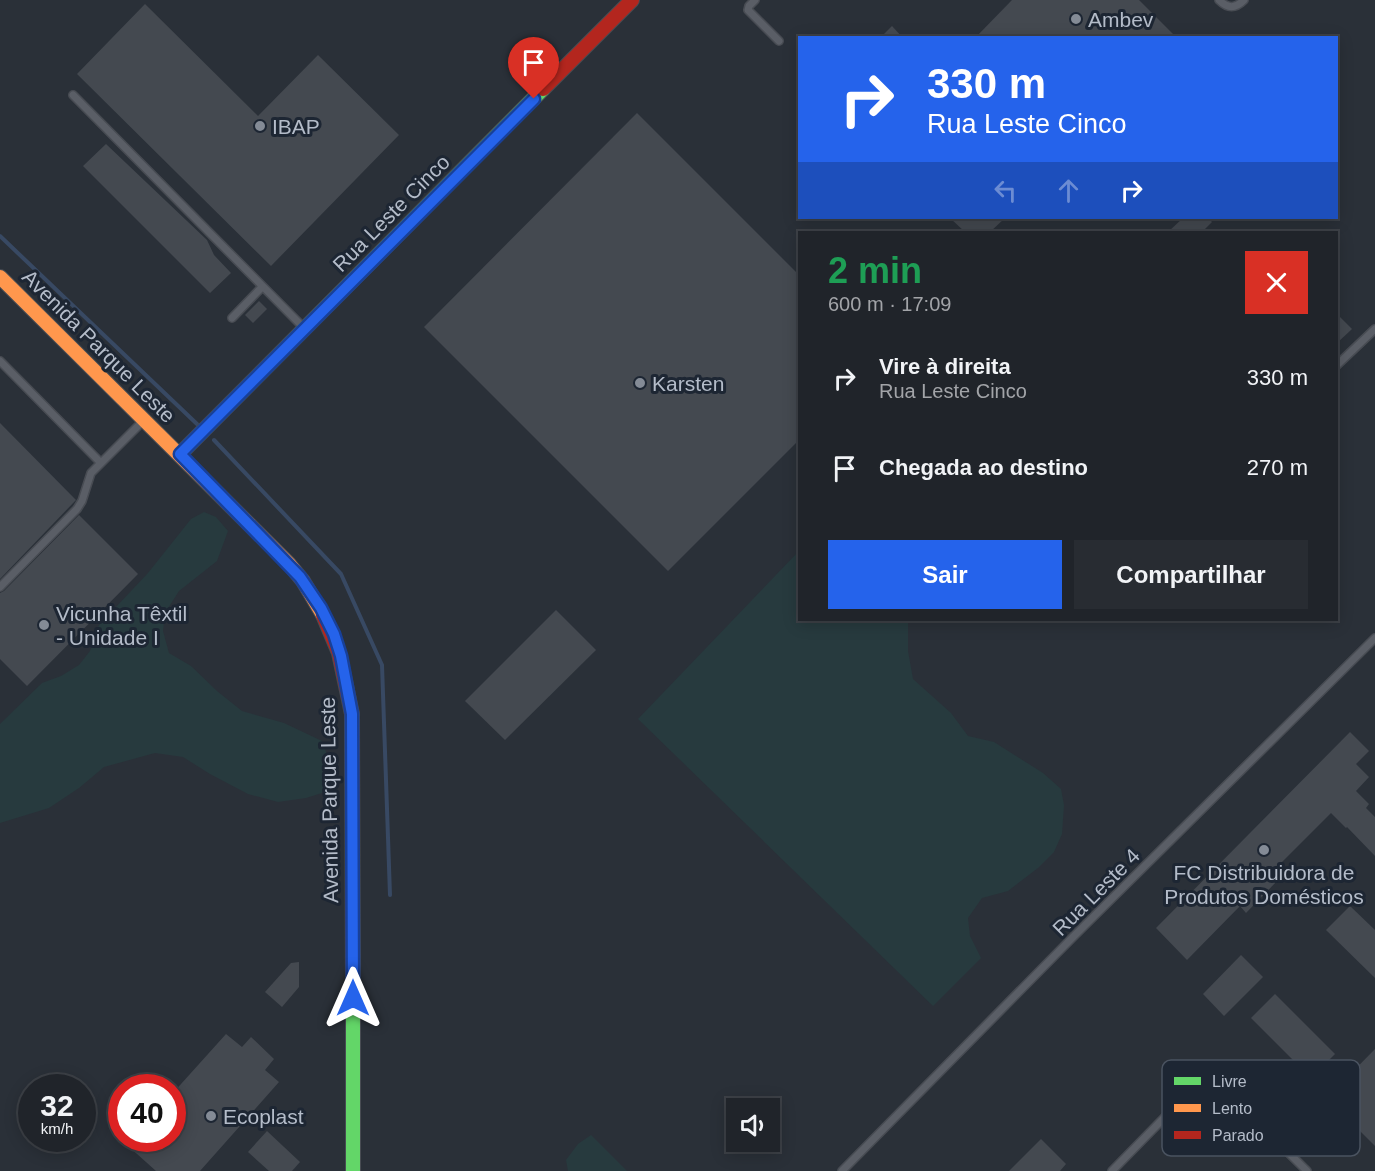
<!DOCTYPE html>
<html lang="pt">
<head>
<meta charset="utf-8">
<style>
  :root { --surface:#20242a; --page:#282c32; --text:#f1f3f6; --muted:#a2a4a8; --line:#3d4147; --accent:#2563eb }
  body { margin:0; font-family:Helvetica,sans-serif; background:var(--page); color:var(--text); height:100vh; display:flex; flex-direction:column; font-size:22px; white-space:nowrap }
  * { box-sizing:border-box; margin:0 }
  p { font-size:20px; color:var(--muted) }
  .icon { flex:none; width:33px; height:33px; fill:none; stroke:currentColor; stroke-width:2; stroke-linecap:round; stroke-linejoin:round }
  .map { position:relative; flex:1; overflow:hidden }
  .details { position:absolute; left:798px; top:231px; width:540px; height:390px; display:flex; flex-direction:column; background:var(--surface); border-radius:0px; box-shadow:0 3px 15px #0003,0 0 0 2px var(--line) }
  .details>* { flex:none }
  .top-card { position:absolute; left:798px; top:36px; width:540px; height:183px; border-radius:0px; box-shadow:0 3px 15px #0003,0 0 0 2px var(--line); background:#2563eb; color:#fff; overflow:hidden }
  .fabs { position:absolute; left:726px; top:1098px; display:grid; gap:12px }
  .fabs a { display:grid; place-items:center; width:54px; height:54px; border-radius:0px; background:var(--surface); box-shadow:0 3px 15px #0003,0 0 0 2px var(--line); font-size:30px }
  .speed { position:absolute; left:18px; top:1074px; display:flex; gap:12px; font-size:30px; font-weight:700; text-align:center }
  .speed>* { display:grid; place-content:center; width:78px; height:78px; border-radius:50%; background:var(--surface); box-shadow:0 3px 15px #0003,0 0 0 2px var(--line); line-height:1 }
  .speed small { font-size:15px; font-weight:400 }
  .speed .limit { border:9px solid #d22; background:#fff; color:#111 }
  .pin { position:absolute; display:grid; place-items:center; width:51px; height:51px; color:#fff; margin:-62px -26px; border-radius:50% 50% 50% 0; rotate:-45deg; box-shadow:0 0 6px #0007 }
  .pin .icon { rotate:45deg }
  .me { position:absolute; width:66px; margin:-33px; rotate:0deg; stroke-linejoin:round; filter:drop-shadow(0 0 4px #0008) }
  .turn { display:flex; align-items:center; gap:21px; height:126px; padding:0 30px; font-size:27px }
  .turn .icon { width:78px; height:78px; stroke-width:2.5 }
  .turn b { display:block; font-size:42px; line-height:51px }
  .lanes { display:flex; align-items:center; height:57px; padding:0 30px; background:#0003; justify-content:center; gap:30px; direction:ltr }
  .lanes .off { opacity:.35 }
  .round { display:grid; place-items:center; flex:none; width:63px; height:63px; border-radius:0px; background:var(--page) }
  .overview { display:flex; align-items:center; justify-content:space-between; height:102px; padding:0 30px }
  h1 { font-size:36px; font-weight:700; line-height:45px; color:#1e9e55 }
  .primary-button { display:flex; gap:12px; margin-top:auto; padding:12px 30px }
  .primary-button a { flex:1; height:69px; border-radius:0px; background:var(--accent); color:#fff; font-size:24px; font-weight:700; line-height:69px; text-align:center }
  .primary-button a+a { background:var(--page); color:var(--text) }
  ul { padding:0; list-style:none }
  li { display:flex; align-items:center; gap:18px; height:90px; padding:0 30px }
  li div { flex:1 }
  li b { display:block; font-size:22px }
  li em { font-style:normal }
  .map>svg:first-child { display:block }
  .green { fill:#273a3e }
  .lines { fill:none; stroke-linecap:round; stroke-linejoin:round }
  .stream { stroke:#384963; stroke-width:4 }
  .building { fill:#444950 }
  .lane-casing { stroke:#484c53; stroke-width:10 }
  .fast-casing { stroke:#484c53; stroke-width:16 }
  .slow-casing { stroke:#484c53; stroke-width:16 }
  .jam-casing { stroke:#484c53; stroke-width:16 }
  .lane { stroke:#5a5e66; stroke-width:7 }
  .fast { stroke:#63d668; stroke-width:14 }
  .slow { stroke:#ff974d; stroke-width:14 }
  .jam { stroke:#b3261e; stroke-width:14 }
  .route-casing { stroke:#184099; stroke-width:15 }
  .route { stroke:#2563eb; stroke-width:10 }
  .poi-dot { fill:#848b96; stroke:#1d2633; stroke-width:2 }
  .labels { text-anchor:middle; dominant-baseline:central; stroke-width:6; stroke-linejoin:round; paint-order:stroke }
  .poi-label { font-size:21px; fill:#b4bcc9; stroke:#1d2633; text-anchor:start }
  .street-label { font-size:21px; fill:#b4bcc9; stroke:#1d2633 }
  .key { fill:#1d2633; stroke:#4a5360; stroke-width:1.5 }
  .key-label { font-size:16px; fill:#b4bcc9 }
</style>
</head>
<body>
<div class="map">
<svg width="1375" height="1171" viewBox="0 0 1375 1171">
  <rect width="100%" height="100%" fill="#2a3038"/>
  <g class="green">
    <path d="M204,512L216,517L228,531L217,561L179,591L165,613L163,631L169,653L191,666L217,691L242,711L284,723L322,741C331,766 334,768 322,793L306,798L278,802L248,794L210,774L183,757L155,753L104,767L79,788L49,808L0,823V724L42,683L61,676L79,665L90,651L99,625L148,573L191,519Z"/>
    <polygon points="799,551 800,620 908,620 908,651 913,679 951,713 968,736 994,742 1043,773 1061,789 1064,805 1062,834 1054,852 1038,868 1008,891 982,898 968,918 970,936 981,958 933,1006 638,719"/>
    <polygon points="591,1135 627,1171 568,1171 566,1160 578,1144"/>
  </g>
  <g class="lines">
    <g class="stream">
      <polyline points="0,236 197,424"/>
      <polyline points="214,440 341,574 382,665 390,895"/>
    </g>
  </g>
  <g class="building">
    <polygon points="1012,0 1139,0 1177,38 975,38"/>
    <polygon points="145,4 258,116 318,55 399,135 271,266 77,74"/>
    <polygon points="892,26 903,38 880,38"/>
    <polygon points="637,113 800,276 800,439 668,571 424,327"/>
    <polygon points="106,144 207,240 214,255 231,273 210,293 83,166"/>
    <polygon points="950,218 1005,218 990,232 965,232"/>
    <polygon points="1183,218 1208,218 1212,222 1202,232 1168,232"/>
    <polygon points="259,301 267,309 253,323 245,315"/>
    <polygon points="1336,313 1352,329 1336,344"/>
    <polygon points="0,423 76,500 0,579"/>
    <polygon points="79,515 138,574 27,686 0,659 0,593 4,591"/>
    <polygon points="556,610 596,650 505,740 465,701"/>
    <polygon points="1350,732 1369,751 1356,764 1369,777 1356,791 1369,804 1366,808 1375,817 1375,856 1347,827 1346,828 1331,813 1272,872 1279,879 1246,913 1240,906 1187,960 1156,928"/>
    <polygon points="1350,906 1375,930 1375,978 1326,930"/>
    <polygon points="1241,955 1263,977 1224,1016 1203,994"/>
    <polygon points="299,962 299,987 282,1007 265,992 291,963"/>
    <polygon points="1275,994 1335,1054 1311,1078 1251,1018"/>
    <polygon points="226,1034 242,1047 251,1037 274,1059 265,1070 279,1082 200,1171 156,1171 127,1145 133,1138 172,1138 172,1094"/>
    <polygon points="1375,1049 1375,1146 1327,1098"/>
    <polygon points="267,1131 300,1162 292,1171 269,1171 248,1152"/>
    <polygon points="1041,1139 1066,1164 1060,1171 1009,1171"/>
  </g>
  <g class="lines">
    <defs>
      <g id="lane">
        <polyline points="755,0 749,6 748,10 779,41"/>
        <path d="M1219,0C1228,9 1235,9 1244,0"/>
        <polyline points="73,95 303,327"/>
        <polyline points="232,318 262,287"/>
        <polyline points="0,361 100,462"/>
        <polyline points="1336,366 1375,329"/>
        <polyline points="0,587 77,509 82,501 91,473 142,422"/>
        <polyline points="842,1171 1074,936 1375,638"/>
        <polyline points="1112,1171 1208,1073 1307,1171"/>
      </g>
      <g id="fast">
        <polyline points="180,454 543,89"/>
        <polyline points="353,994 353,1171"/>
      </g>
      <polyline id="slow" points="0,277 289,564 303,581 323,615"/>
      <g id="jam">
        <polyline points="543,89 632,0"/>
        <polyline points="323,615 339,653 352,714 353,994"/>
      </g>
    </defs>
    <use href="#lane" class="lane-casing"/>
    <use href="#fast" class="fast-casing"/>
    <use href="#slow" class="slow-casing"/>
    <use href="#jam" class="jam-casing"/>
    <use href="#lane" class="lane"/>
    <use href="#fast" class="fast"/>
    <use href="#slow" class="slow"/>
    <use href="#jam" class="jam"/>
  </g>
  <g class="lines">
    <defs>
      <polyline id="route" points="353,998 352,714 341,656 334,634 321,608 300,577 180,454 534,99"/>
    </defs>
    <use href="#route" class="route-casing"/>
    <use href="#route" class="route"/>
  </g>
  <g class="poi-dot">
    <circle cx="1076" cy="19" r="6"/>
    <circle cx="260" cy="126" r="6"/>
    <circle cx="640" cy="383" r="6"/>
    <circle cx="44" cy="625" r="6"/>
    <circle cx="1264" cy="850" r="6"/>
    <circle cx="211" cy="1116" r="6"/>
  </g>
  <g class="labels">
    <g class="poi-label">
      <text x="1088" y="19">Ambev</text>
      <text x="272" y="126">IBAP</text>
      <text x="652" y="383">Karsten</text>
      <text x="56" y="613">Vicunha Têxtil<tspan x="56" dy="24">- Unidade I</tspan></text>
      <text x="1264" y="872" text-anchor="middle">FC Distribuidora de<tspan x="1264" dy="24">Produtos Domésticos</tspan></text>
      <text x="223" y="1116">Ecoplast</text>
    </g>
    <g class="street-label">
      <text transform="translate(391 213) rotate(-45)">Rua Leste Cinco</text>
      <text transform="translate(99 346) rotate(45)">Avenida Parque Leste</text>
      <text transform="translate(329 800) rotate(-91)">Avenida Parque Leste</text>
      <text transform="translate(1096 892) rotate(-45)">Rua Leste 4</text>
    </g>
  </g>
  <rect x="1162" y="1060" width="198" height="96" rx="9" class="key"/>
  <rect x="1174" y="1077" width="27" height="8" fill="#63d668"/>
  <rect x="1174" y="1104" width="27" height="8" fill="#ff974d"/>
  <rect x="1174" y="1131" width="27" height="8" fill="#b3261e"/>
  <g class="key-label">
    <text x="1212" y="1087">Livre</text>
    <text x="1212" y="1114">Lento</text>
    <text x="1212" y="1141">Parado</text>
  </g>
</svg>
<div class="fabs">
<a><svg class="icon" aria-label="sound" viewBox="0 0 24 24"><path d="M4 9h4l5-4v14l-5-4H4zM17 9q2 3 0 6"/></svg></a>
</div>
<div class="speed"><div>32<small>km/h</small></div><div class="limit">40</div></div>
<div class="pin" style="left:534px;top:99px;background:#d93025"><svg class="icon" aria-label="arrive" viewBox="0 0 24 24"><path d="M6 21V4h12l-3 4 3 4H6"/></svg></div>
<svg class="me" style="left:353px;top:998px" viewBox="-20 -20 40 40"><path d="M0-17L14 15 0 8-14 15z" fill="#2563eb" stroke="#fff" stroke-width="4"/></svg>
<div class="top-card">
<div class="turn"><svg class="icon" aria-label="right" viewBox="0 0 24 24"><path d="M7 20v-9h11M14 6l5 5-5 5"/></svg><div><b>330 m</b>Rua Leste Cinco</div></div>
<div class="lanes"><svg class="icon off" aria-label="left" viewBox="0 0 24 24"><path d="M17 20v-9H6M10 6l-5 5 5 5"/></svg><svg class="icon off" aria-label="ahead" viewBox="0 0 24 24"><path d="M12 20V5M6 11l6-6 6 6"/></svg><svg class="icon" aria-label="right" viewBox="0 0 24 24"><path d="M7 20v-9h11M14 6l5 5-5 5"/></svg></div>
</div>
<section class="details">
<div class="overview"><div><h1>2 min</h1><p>600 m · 17:09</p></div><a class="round" style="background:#d93025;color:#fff"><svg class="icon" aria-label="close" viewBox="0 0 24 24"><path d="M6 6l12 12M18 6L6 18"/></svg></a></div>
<ul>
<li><svg class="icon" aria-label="right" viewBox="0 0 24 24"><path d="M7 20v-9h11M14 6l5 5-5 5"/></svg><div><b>Vire à direita</b><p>Rua Leste Cinco</p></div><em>330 m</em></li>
<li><svg class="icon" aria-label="arrive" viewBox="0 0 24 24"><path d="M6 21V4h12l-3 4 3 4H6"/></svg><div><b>Chegada ao destino</b></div><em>270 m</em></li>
</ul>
<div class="primary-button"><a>Sair</a><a>Compartilhar</a></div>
</section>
</div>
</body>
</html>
